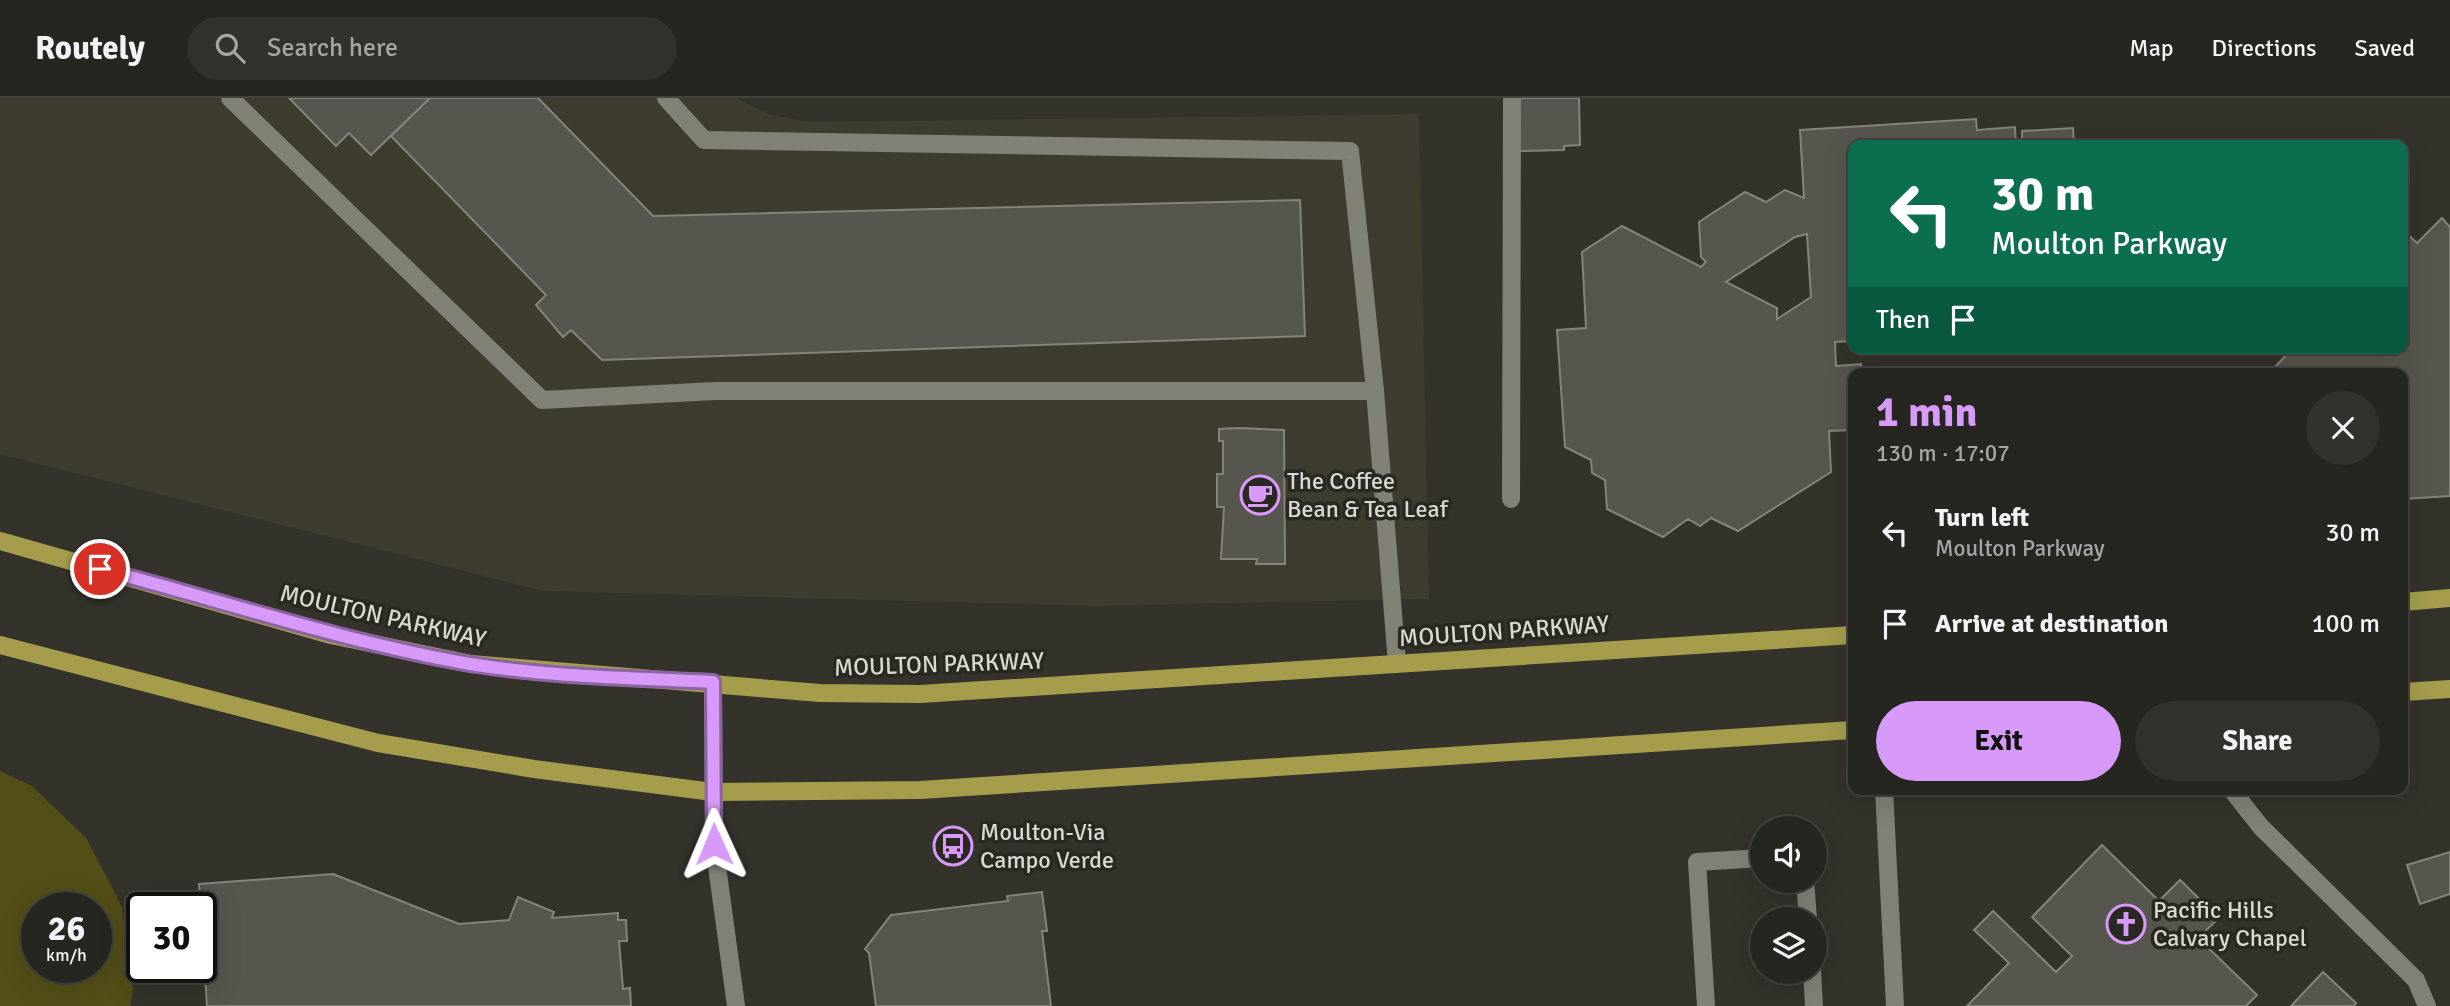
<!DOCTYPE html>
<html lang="en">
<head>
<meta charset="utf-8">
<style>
  :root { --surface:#262620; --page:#32322d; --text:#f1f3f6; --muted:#a4a5a5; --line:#42433e; --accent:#d89af8 }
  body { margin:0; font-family:Signika,sans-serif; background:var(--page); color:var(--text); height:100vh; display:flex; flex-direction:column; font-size:26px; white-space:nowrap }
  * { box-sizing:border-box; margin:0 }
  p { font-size:23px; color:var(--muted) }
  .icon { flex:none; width:38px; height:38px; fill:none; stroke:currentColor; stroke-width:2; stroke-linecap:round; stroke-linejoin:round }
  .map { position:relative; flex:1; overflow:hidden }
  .panel { position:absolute; left:1848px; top:270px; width:560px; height:427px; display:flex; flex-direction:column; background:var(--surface); border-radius:14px; box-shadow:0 7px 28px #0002,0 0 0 2px var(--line) }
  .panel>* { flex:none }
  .hud { position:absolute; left:1848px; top:42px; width:560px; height:214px; border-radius:14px; box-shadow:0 7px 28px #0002,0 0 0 2px var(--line); background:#0b6e4f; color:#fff; overflow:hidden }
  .buttons { position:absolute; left:1750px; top:718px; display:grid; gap:14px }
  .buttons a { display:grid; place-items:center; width:77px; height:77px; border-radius:50%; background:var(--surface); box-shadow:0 7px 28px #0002,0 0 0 2px var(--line); font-size:35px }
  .speed { position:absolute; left:21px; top:794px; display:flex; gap:14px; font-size:35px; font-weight:700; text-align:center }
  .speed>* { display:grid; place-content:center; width:91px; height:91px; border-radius:50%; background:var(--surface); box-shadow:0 7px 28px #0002,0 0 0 2px var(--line); line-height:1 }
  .speed small { font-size:18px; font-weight:400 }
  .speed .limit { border:4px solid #111; border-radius:10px; background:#fff; color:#111 }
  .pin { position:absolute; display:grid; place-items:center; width:60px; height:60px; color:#fff; margin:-30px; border:4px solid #fff; border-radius:50%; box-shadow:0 2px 7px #0007 }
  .me { position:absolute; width:77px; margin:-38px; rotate:359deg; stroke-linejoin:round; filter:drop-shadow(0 0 5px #0008) }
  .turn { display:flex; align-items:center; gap:24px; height:147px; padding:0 28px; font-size:32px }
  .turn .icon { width:91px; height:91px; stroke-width:2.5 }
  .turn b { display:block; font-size:49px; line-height:60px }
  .then { display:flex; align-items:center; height:66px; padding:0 28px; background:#0003; gap:14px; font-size:26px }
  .round { display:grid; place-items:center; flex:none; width:74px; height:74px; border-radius:37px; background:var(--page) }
  .overview { display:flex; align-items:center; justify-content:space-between; height:119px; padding:0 28px }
  h1 { font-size:42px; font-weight:700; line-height:52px; color:var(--accent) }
  .primary-button { display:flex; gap:14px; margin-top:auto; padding:14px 28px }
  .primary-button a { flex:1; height:80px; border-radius:42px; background:var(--accent); color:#111; font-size:28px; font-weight:700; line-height:80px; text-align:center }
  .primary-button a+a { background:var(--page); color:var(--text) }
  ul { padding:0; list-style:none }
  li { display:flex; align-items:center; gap:21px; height:91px; padding:0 28px }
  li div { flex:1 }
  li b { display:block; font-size:26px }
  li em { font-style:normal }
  header { display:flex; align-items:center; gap:42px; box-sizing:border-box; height:98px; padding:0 35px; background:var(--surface); border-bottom:2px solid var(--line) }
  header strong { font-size:33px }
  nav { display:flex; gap:38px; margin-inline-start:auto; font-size:24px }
  .search { width:490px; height:63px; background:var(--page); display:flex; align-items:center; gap:18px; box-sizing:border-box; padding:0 24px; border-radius:38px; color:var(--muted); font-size:26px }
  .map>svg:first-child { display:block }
  .built { fill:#3d3c2e }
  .green { fill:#534e17; fill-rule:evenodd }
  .building { fill:#57564e; stroke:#84847b; stroke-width:2; fill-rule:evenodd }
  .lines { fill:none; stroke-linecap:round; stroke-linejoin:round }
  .lane { stroke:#828178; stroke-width:18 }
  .street { stroke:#828178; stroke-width:18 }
  .primary { stroke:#a59d4c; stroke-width:18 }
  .route-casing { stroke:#8c64a1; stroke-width:18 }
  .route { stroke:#d89af8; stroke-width:12 }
  .labels { text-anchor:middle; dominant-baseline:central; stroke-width:7; stroke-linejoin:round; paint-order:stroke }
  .poi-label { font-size:24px; fill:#d8d8d3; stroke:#292821; text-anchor:start }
  .street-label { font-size:24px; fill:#d8d8d3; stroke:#292821 }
</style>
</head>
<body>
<header>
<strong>Routely</strong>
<div class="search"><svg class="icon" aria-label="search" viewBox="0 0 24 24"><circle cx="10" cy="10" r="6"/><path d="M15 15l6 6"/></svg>Search here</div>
<nav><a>Map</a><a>Directions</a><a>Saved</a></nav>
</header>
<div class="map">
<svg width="2450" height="908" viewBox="0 0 2450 908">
  <rect width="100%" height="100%" fill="#33322b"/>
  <polygon class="built" points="0,0 737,0 768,16 811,24 1419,16 1429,501 1096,508 543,493 0,356"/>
  <path class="green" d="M0,673L32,688L87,741L122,809L133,893L130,908H0ZM37,810H96V870H37Z"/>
  <g class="building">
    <polygon points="289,0 430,0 371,57 349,35 336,48"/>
    <polygon points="430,0 538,0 653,118 1300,102 1305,238 602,262 571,232 563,239 536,207 546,197 391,38"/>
    <polygon points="1517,0 1579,0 1580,47 1564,48 1564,52 1519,53"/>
    <path d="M1976,21L1977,32L2015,29L2016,47H1853V243L1835,244L1836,268L1861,266L1862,275H1853V332L1829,333L1831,374L1738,433L1711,420L1700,428L1688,421L1663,439L1607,411L1605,382L1592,375L1591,362L1565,349L1557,232L1586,230L1582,154L1622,128L1701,169L1706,164L1701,159L1699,124L1745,94L1766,104L1785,92L1804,100L1800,32ZM1807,136L1811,199L1777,221V210L1726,184L1795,139Z"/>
    <polygon points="2073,30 2074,47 2022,47 2022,33"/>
    <polygon points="2442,120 2450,129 2450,398 2403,401 2403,275 2269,275 2293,250 2403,250 2403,132 2417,145"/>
    <polygon points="1239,330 1284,332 1285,466 1256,466 1257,461 1221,461 1224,409 1217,409 1217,376 1223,376 1223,343 1219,343 1219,331"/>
    <polygon points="2102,747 2159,803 2180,782 2219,820 2198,840 2257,897 2246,908 1967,908 2009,865 1974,832 1993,813 2056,874 2072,858 2032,819"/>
    <polygon points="2450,754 2450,796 2420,806 2407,767"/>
    <polygon points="333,776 459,826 509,822 518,799 554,814 552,820 618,815 618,822 626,822 627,843 619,843 623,891 630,890 631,908 207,908 199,786"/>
    <polygon points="1042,794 1047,833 1042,833 1051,908 876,908 869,855 865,851 891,817 1008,803 1007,798"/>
    <polygon points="2323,874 2356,905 2354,908 2291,908"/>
  </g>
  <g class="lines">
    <g class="lane">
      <polyline points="230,0 542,302 715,293 1375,293 1350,53 704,42 666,0"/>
      <polyline points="1375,293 1397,565"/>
      <polyline points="1511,401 1512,0"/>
      <polyline points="1884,691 1895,908"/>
      <polyline points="2231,691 2261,729 2416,882 2427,908"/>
      <polyline points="1805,782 1808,821"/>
      <polyline points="1812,873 1814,908"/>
      <polyline points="1706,908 1697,764 1762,760"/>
    </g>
    <polyline class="street" points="713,584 714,746 736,908"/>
    <g class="primary">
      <polyline points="0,443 331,537 471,566 820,595 920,596 1853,537"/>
      <polyline points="2403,504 2450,500"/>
      <polyline points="0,547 378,645 534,671 713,694 920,692 1853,632"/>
      <polyline points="2403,594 2450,591"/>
    </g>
  </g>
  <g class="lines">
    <defs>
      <path id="route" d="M100,471C223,503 344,544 470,566C550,579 632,580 713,584L714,746"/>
    </defs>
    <use href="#route" class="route-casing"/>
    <use href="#route" class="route"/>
  </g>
  <defs>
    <symbol id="cafe-ring" viewBox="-11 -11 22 22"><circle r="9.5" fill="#292821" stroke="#d89af8" stroke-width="1.5"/><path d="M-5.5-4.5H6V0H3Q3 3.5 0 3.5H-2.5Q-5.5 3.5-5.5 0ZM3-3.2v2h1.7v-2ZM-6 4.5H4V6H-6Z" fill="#d89af8"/></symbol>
    <symbol id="bus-ring" viewBox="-11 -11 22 22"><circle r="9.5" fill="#292821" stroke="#d89af8" stroke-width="1.5"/><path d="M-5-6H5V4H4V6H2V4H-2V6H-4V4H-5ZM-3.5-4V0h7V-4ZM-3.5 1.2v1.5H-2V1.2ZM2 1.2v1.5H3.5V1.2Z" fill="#d89af8"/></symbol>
    <symbol id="church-ring" viewBox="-11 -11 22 22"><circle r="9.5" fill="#292821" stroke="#d89af8" stroke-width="1.5"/><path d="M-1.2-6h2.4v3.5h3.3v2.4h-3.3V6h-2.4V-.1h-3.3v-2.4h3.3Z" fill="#d89af8"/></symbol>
  </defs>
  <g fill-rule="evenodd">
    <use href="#cafe-ring" x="1238" y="375" width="44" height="44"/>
    <use href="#bus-ring" x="931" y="726" width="44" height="44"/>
    <use href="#church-ring" x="2104" y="804" width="44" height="44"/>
  </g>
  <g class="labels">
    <g class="poi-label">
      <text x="1287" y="383">The Coffee<tspan x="1287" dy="28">Bean &amp; Tea Leaf</tspan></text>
      <text x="980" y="734">Moulton-Via<tspan x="980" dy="28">Campo Verde</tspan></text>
      <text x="2153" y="812">Pacific Hills<tspan x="2153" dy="28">Calvary Chapel</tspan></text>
    </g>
    <g class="street-label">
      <text transform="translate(383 518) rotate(13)">MOULTON PARKWAY</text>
      <text transform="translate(1504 533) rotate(-4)">MOULTON PARKWAY</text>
      <text transform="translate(939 566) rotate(-2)">MOULTON PARKWAY</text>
    </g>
  </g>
</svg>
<div class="buttons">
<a><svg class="icon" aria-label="sound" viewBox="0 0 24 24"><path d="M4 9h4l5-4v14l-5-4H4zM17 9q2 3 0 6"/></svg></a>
<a><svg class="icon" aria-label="layers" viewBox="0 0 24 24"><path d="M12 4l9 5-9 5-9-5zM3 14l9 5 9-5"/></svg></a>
</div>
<div class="speed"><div>26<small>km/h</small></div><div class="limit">30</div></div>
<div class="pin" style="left:100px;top:471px;background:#d93025"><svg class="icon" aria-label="arrive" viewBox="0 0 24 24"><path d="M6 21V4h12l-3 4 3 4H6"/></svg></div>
<svg class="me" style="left:714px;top:746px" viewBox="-20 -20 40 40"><path d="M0-17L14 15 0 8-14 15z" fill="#d89af8" stroke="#fff" stroke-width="4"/></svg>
<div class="hud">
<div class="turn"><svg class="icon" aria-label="left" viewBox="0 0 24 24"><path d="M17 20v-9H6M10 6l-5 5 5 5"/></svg><div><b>30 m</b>Moulton Parkway</div></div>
<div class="then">Then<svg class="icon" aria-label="arrive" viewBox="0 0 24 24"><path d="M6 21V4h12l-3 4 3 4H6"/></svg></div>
</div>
<section class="panel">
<div class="overview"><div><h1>1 min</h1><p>130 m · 17:07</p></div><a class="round"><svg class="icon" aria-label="close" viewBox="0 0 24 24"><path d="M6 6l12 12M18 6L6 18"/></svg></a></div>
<ul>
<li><svg class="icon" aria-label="left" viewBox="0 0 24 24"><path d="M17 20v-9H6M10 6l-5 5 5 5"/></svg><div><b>Turn left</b><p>Moulton Parkway</p></div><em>30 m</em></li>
<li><svg class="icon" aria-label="arrive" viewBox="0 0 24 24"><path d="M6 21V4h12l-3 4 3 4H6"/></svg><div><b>Arrive at destination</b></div><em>100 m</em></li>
</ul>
<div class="primary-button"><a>Exit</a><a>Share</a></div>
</section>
</div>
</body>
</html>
